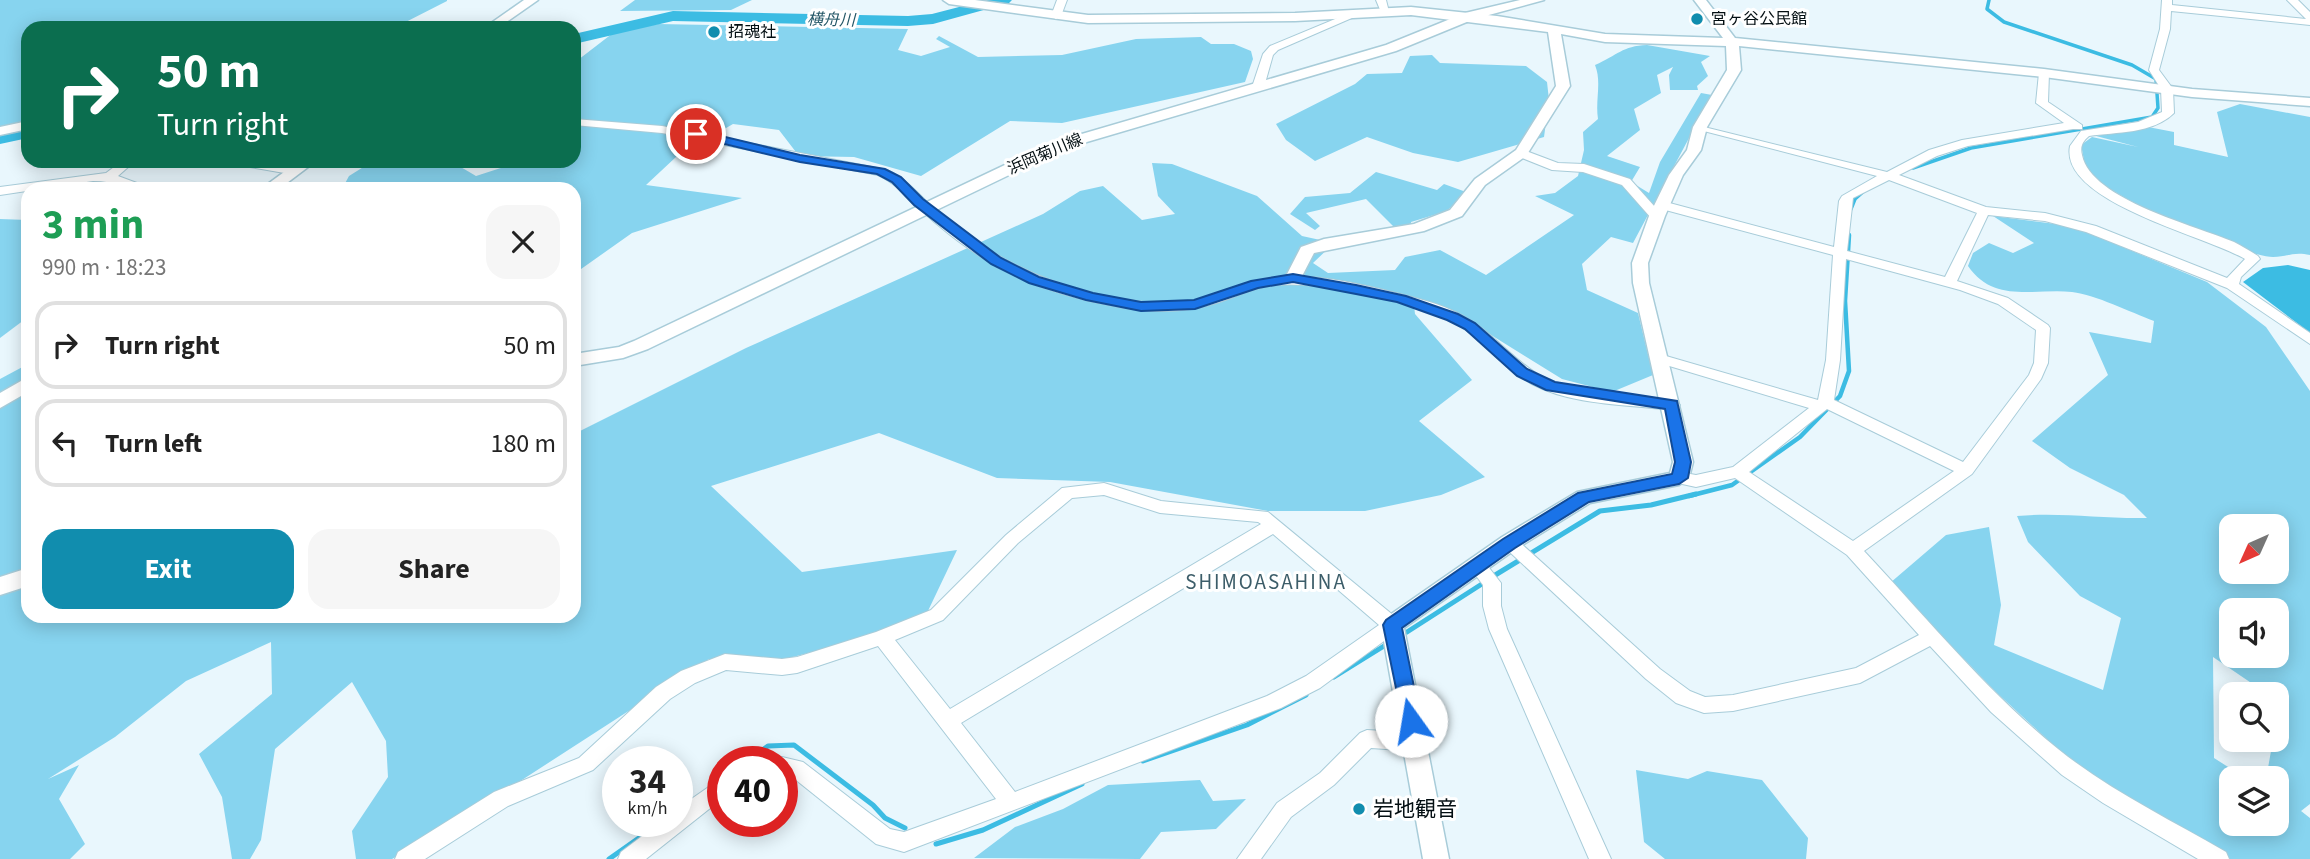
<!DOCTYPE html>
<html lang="en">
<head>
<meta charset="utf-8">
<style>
  :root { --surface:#fff; --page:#f6f6f6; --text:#222; --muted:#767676; --line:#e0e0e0; --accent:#118dae }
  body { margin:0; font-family:"Source Sans 3","Noto Sans JP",sans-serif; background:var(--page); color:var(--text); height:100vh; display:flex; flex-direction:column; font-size:26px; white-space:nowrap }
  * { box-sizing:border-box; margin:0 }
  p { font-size:23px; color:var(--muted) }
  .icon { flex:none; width:38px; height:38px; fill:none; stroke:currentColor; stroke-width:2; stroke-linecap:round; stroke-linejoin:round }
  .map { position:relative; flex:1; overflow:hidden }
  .side { position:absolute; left:21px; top:182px; width:560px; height:441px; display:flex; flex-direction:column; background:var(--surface); border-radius:21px; box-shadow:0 4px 18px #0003 }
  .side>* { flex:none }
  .guide { position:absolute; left:21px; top:21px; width:560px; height:147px; border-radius:21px; box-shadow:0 4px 18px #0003; background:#0b6e4f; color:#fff; overflow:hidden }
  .needle { width:46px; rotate:225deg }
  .buttons { position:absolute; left:2219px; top:514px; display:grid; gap:14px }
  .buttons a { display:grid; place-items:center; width:70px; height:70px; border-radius:14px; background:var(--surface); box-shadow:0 4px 18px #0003; font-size:35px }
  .speed { position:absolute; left:602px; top:746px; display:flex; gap:14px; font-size:35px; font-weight:700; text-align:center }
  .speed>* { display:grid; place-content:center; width:91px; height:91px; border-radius:50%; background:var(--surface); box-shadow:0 4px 18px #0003; line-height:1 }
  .speed small { font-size:18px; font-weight:400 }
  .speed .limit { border:10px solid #d22; background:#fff; color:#111 }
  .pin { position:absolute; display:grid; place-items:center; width:60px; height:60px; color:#fff; margin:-30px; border:4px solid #fff; border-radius:50%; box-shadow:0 2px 7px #0007 }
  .me { position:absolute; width:77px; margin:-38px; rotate:347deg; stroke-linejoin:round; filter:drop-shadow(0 0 5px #0008) }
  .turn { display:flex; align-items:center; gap:24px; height:147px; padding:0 21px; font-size:32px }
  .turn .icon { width:91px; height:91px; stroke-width:2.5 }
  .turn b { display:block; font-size:49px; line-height:60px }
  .round { display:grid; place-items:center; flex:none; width:74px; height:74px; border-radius:21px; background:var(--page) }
  .summary { display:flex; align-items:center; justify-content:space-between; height:119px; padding:0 21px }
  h1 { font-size:42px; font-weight:700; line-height:52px; color:#1e9e55 }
  .cta { display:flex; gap:14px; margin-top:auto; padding:14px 21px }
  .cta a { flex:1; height:80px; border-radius:21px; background:var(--accent); color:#fff; font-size:28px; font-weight:700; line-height:80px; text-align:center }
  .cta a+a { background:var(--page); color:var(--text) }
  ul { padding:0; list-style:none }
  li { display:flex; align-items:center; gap:21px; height:88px; margin:0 14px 10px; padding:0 7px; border:4px solid var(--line); border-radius:21px }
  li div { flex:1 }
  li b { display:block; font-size:26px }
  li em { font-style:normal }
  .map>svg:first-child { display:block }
  .green { fill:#87d4ef; fill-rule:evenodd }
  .water { fill:#3cbce3 }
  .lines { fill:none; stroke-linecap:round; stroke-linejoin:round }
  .stream-far2 { stroke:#3cbce3; stroke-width:3.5 }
  .stream-far1 { stroke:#3cbce3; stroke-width:4.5 }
  .stream { stroke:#3cbce3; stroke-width:5 }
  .river { fill:#3cbce3; fill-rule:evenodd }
  .minor-casing { stroke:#a8ccd9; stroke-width:2 }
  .tertiary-casing { stroke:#a8ccd9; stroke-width:3 }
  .secondary-casing { stroke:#a8ccd9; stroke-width:3 }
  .minor { fill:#fff; fill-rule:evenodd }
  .tertiary { fill:#fff; fill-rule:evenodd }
  .secondary { fill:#fff; fill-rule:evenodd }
  .route { fill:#1a73e8; stroke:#114b97; stroke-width:2 }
  .poi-dot { fill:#118dae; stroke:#fff; stroke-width:2.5 }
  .labels { text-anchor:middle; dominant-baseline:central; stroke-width:6; stroke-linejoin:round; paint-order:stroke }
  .far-poi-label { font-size:16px; fill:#030e12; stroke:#fff; text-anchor:start }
  .far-water-label { font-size:16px; font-style:italic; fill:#245767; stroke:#fff }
  .far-street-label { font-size:16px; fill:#030e12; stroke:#fff }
  .quarter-label { font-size:21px; letter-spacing:2px; fill:#3c5d69; stroke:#fff }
  .near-poi-label { font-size:21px; fill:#030e12; stroke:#fff; text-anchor:start }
</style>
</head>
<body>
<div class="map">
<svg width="2310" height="859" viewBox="0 0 2310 859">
  <rect width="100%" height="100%" fill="#e9f7fd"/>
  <g class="green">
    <polygon points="0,0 447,0 447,1 394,28 28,28 28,123 0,129"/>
    <polygon points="635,0 752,0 731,10 620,11"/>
    <polygon points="658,24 908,29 898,50 921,56 950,47 936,39 939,36 978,57 1062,55 1136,39 1201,37 1211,44 1234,44 1251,51 1253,59 1245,82 1062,123 1010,121 921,176 854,157 799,156 779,130 733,124 676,157 646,185 742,198 632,233 574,274 574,189 342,189 349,176 373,161 462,161 459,166 476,176 507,166 510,161 574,161 574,63 613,33"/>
    <path d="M1647,45L1710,56L1701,62L1708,76L1697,86L1698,90H1670L1669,75L1673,67L1657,75L1661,93L1634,109L1640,130L1607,156L1640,167L1631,182L1649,193L1660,162L1701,93L1712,95L1633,243L1611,237L1582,264L1587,290L1638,313L1653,375L1612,392L1562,379L1475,325L1413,297L1415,314L1472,380L1419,421L1485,477L1441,495L1365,511H1268L1110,482L997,478L879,433L711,486L802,572L957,550L927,613L851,642L781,660L709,659L443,831L392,859H356L352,831L388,777L386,741L352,682L275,749L261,840L250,859H232L222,797L199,754L272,694L271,642L186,681L115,737L48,779L79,765L59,799L85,844L70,859H0V379L28,364V616H574V434L746,348L1043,214L1080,191L1103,186L1142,220L1175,214L1158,196L1152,163L1172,164L1257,196L1302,236L1334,243L1313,263L1328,273L1395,270L1405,257L1440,250L1486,275L1574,215L1535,196L1555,193L1578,176L1584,150L1583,132L1598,119C1595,100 1602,82 1595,65C1618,55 1622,46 1647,45Z"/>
    <polygon points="1432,55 1440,63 1526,66 1547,82 1549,100 1544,137 1458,162 1413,153 1367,137 1315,161 1286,140 1276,124 1355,84 1367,74 1402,73 1410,56"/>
    <path d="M2240,104L2310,117V255C2293,251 2288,257 2273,257C2244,257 2104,195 2088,171C2084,165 2083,153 2081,145L2092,137L2138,147L2096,136L2148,127L2174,132V145L2228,157L2217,112Z"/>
    <polygon points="1376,172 1437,190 1444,184 1466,192 1447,211 1411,222 1411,229 1398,231 1366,199 1306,213 1320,226 1315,230 1290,214 1305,197 1350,193"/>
    <path d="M1993,216L2072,226L2207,282L2266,327L2310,391V804L2301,811L2310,818V859H2229L2076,766L1996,692L1890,583L1946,535L1989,527L2001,605L1994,645L2103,690L2121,618L2080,596L2028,542L2017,516C2061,512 2103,519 2147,518L2124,495L2070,468L2032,441L2108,375L2089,332L2151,343L2154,321C2130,312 2096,295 2072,292C2035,288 1994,304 1968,266L1973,253L1989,243L2013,253L2034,243ZM2231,527H2277V572H2231ZM2231,611H2277V656H2231ZM2213,657L2269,695H2277L2281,703L2277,740H2273L2266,779H2277V824H2231V779H2247L2214,758Z"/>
    <polygon points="0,219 28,220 28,317 0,338"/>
    <polygon points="1636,770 1688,779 1707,771 1762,780 1808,838 1806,859 1665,859 1644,842"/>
    <polygon points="1200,780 1213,801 1246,799 1216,829 1161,832 1140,859 974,858 1015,827 1063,809 1108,785"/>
  </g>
  <polygon class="water" points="2288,265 2310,270 2310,333 2243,282 2263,268"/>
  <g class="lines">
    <g class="stream-far2">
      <polyline points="1913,168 1971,148 2152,117 2158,108 2156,79 2132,65 2004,22 1987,9 1989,0"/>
      <polyline points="1851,209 1855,199 1864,191"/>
    </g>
    <polyline class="stream-far1" points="1689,496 1732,485 1800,437 1840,396 1849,371 1845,301 1849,235"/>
    <g class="stream">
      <polyline points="1492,577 1600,511 1651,505 1696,494"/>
      <polyline points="1407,632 1485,582"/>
      <polyline points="1334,677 1384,646"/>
      <polyline points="747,761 768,746 794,745 873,805 885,818 905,828"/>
      <polyline points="1143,761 1247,725 1306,695"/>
      <polyline points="936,844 983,830 1082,784"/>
      <polyline points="609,859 663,821"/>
    </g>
    <g class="river">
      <polygon points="986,0 1012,0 1009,3 933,24 908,26 673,21 574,44 574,34 673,11 908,16 932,14"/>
      <polygon points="28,128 28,138 0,144 0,134"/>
    </g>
    <defs>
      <g id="minor">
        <polygon points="1057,0 1067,0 1061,16 1056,19 1051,16"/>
        <polygon points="1376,0 1386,0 1389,12 1381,12"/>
        <path d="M2162,0H2172V5L2306,19L2287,0H2298L2310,12V25L2171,11L2170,29L2159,70L2173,89L2174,113C2153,134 2116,132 2089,136C2082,142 2080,147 2082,155C2091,200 2197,226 2234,242C2242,246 2250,251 2258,256L2260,259L2241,277L2239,284L2310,333V344L2227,288L2086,232L2045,221L1988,215L1957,281L2008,298L2048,325L2050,328L2048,363L2041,379L1972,474L1864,551C1927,618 1986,691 2058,749C2109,790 2169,819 2226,852L2229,859H2198L2103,803L2062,775L1991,712L1930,646L1860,683L1733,711L1704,713L1676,703L1646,679L1500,543L1503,538H1515L1660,669L1690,691L1705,697L1733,695L1856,668L1919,635L1847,555L1735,478L1696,487L1673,482L1671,478L1679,472L1696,475L1733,467L1809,408L1656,362L1654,359L1656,356H1666L1818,400L1826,360L1833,255L1658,208L1656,205L1662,201L1834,247L1839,201L1842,196L1877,176L1696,129V125L1887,172L1929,150L1962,140L2064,123L2036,103L2039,73L2044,70L2049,73L2048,102L2082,125V129H2073L1968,146L1937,156L1899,175L1986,207L2045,213L2096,226L2227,278L2245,259C2207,236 2059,202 2070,146L2081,131L2138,122L2162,112L2161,89L2149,70L2160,29ZM1889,180L1977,213L1945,277L1847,251L1853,198ZM1846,259L1960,290L1998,304L2036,330L2034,363L2029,375L1963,462L1834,400L1840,360ZM1827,409L1954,471L1853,541L1749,472Z"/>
        <polygon points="1352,12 1361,14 1278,50 1273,55 1264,87 1254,89 1252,87 1263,54 1270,46"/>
        <path d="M574,119L662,126L887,170C909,180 924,201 943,217C990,255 1033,278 1092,293C1126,301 1168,308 1202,299C1228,292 1251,279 1278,277C1321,273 1377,288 1419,299C1443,305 1466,315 1485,331C1504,346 1521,365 1542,377C1581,398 1630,394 1672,400L1680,405L1672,410C1627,404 1574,406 1532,384C1510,372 1494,353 1475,337C1456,321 1433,311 1409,305C1368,294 1311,280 1268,286C1249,289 1232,299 1213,304C1181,314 1146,312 1114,306C1045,294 991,270 938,225C918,209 902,186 878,175L662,133L574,125Z"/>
        <polygon points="1521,149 1558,163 1584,164 1630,179 1663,216 1662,219 1652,219 1622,185 1583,172 1552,170 1517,156 1515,153"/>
        <path d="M122,161H135L118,176L153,189C132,189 114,181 93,181L0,195V187L106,173Z"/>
        <path d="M232,161C252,161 285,159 302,171L296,175L238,165Z"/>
        <path d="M1104,483L1161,501L1268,512L1399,620L1401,625L1399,630L1320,688L1281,708L904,852L876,844L791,776L782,775V761H774L782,757L803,762L890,829L904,832L996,799L878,646L797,673L782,675L726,670L695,683L670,699L593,770L508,806L425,859H395L398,852L494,792L579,758L656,687L681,671L725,654L782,659L797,657L876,632L931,610L1006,535L1062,488ZM1104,495L1160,513L1258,522L1261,524L950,709L895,640L943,620L1018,543L1072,498ZM1273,534L1379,625L1306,676L1267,696L1015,792L961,723Z"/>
        <polygon points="1477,558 1483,560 1501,583 1501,606 1507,629 1611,859 1589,859 1489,629 1483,606 1483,585 1468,565 1471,560"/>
        <polygon points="1367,730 1416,733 1423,736 1426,742 1423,748 1416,751 1371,748 1334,785 1291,817 1261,859 1237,859 1277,803 1320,773 1360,733"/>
        <polygon points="723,777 723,798 646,859 618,859 621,852 662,821 677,821 677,809"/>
      </g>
      <g id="tertiary">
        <polygon points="524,0 538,0 498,28 484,28"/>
        <polygon points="943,0 975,0 1088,15 1295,13 1411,7 1497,16 1605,34 1723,38 1694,0 1706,0 1735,38 2044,69 2192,89 2310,98 2310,106 2192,97 2044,77 1739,46 1741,70 1707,127 1701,150 1683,175 1665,216 1648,263 1649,283 1693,462 1689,478 1679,485 1590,503 1516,549 1404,628 1449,859 1423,859 1381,625 1384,619 1502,537 1577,492 1670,473 1673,462 1633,283 1632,263 1649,216 1669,175 1687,150 1693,127 1727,70 1726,46 1605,42 1561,34 1570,86 1526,156 1485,185 1462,216 1424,231 1314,253 1301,278 1293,283 1285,278 1301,247 1324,239 1414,224 1450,210 1475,179 1516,150 1556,86 1548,32 1411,15 1295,21 1088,23 949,4"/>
        <polygon points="28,121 28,129 0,135 0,127"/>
        <polygon points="299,161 316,161 279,189 261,189"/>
        <polygon points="28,377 28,392 0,408 0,393"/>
      </g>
      <g id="secondary">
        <polygon points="1520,0 1544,0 1474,19 1396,51 1063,149 648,349 623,358 574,366 574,354 619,347 634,341 1051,143 1386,45 1465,13"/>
        <polygon points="28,568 28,586 0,595 0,577"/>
      </g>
    </defs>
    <use href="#minor" class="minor-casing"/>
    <use href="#tertiary" class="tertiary-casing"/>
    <use href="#secondary" class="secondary-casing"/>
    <use href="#minor" class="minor"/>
    <use href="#tertiary" class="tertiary"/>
    <use href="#secondary" class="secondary"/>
  </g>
  <polygon class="route" points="696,130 800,155 885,169 901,177 923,199 1001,258 1039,277 1093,293 1141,302 1194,300 1251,281 1293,274 1356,285 1406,296 1458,314 1475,323 1527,369 1555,382 1677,401 1691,462 1688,478 1679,484 1589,502 1515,548 1402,628 1421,721 1418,727 1411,729 1404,727 1383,625 1386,620 1503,539 1578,493 1672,474 1675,462 1665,409 1546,390 1517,376 1465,329 1447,320 1397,302 1356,294 1293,282 1258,288 1195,309 1141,311 1086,300 1029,283 991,264 914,205 892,182 877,174 800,162 691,136 691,131"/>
  <g class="poi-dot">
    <circle cx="1697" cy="19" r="7"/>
    <circle cx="714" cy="32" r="7"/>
    <circle cx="1359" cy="809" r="7"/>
  </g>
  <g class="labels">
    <g class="far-poi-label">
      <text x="1711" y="19">宮ヶ谷公民館</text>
      <text x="728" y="32">招魂社</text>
    </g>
    <g class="far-water-label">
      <text transform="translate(831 20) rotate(1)">横舟川</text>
    </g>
    <g class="far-street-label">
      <text transform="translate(1045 154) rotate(-23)">浜岡菊川線</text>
    </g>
    <g class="quarter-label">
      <text x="1266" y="582">SHIMOASAHINA</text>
    </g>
    <g class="near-poi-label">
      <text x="1373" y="809">岩地観音</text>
    </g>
  </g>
</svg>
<div class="buttons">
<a><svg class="needle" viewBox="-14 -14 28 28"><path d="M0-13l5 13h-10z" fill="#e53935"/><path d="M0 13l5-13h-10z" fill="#767676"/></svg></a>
<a><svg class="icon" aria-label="sound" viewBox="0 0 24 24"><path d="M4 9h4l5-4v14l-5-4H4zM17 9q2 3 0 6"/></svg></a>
<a><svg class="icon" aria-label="search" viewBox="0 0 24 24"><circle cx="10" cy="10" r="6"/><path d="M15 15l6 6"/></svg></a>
<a><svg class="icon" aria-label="layers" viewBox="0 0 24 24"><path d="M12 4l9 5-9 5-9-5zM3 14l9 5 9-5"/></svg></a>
</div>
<div class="speed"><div>34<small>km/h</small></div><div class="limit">40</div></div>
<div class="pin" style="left:696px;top:134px;background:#d93025"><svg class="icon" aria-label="arrive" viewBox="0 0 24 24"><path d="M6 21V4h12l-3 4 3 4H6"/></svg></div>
<svg class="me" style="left:1411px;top:721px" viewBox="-20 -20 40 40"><circle r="19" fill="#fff"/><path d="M0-13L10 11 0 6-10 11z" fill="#1a73e8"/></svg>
<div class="guide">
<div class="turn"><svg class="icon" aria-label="right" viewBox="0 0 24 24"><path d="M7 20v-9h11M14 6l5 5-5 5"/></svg><div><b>50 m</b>Turn right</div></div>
</div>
<section class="side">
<div class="summary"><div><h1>3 min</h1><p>990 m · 18:23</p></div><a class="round"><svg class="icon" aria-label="close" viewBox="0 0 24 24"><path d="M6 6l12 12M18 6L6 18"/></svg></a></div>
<ul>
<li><svg class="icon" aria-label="right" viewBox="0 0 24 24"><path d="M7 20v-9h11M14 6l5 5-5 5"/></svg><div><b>Turn right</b></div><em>50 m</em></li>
<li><svg class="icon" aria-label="left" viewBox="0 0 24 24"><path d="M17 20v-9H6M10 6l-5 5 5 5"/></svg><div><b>Turn left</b></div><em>180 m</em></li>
</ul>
<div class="cta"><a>Exit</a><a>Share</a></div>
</section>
</div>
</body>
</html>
